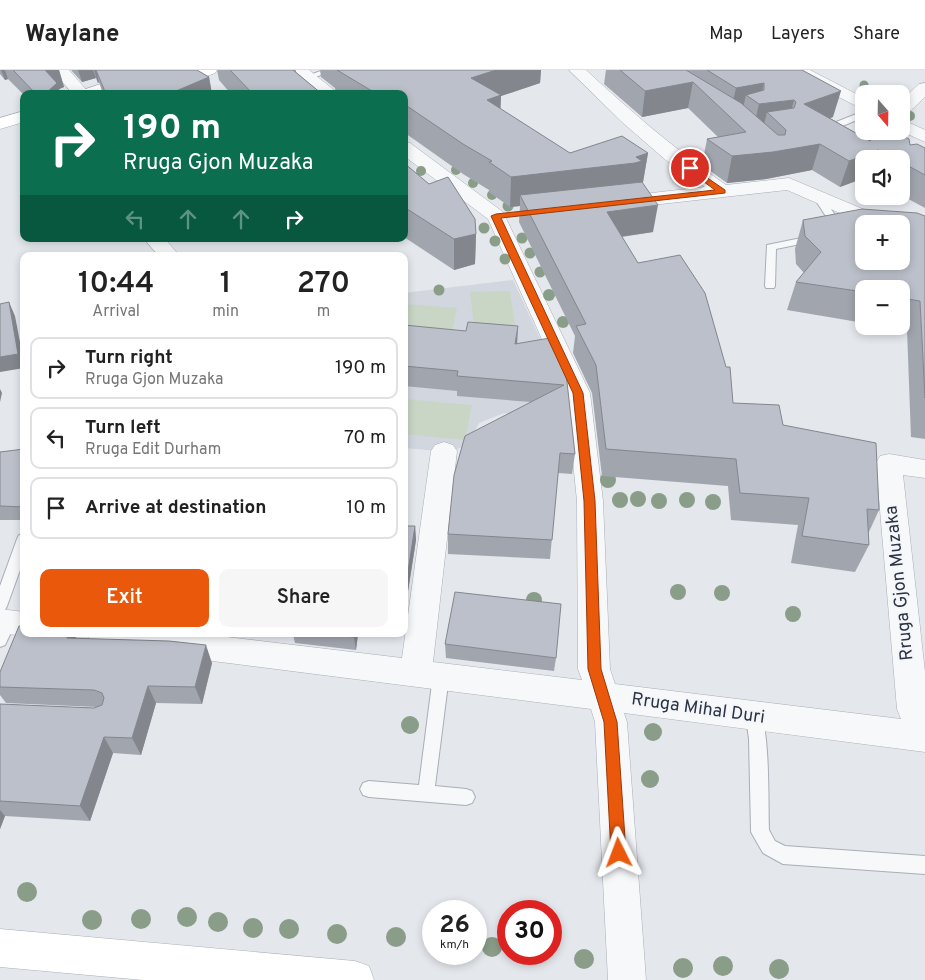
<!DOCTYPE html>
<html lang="en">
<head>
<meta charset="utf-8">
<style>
  :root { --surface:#fff; --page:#f6f6f6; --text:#222; --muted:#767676; --line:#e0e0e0; --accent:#ea580c }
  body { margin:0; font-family:Overpass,sans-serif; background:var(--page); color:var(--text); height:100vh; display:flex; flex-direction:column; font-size:19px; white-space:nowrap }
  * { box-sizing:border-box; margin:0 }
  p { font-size:16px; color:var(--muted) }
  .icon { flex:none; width:28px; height:28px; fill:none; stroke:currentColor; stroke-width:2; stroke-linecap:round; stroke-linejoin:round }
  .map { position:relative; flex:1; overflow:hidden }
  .drawer { position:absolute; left:20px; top:182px; width:388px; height:385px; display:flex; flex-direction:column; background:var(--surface); border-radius:10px; box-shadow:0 2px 8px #0003 }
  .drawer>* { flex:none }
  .hud { position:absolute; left:20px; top:20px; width:388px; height:152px; border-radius:10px; box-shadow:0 2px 8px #0003; background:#0b6e4f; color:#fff; overflow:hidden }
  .needle { width:32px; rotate:160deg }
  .fabs { position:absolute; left:855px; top:15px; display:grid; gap:10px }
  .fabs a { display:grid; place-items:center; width:55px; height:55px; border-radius:10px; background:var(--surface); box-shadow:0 2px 8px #0003; font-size:25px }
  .speed { position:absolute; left:422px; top:830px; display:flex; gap:10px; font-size:25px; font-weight:700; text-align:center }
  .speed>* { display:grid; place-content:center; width:65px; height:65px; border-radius:50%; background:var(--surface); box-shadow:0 2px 8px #0003; line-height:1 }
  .speed small { font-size:12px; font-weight:400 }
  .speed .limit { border:8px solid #d22; background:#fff; color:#111 }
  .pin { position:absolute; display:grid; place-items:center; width:42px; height:42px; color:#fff; margin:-21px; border:2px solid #fff; border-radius:50%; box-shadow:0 1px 5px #0007 }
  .me { position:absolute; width:55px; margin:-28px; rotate:357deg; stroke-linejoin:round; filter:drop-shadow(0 0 4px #0008) }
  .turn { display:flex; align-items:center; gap:18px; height:105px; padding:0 20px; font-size:22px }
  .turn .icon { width:65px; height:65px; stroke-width:2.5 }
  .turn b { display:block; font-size:35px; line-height:42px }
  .lanes { display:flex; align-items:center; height:48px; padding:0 20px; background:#0003; justify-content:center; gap:25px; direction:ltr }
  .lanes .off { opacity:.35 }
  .eta { display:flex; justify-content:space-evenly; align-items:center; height:85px; text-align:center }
  .eta b { font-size:30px; font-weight:600; line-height:35px }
  .cta { display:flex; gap:10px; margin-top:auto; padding:10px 20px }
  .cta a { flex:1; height:58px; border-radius:10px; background:var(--accent); color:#fff; font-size:20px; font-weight:600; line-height:58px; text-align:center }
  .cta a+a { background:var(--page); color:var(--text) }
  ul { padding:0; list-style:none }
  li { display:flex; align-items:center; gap:15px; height:62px; margin:0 10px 8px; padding:0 10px; border:2px solid var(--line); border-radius:10px }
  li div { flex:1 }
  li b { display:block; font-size:19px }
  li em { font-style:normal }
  header { display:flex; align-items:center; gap:30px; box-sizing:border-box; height:70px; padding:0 25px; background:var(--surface); border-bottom:1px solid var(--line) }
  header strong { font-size:24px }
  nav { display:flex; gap:28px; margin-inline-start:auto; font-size:18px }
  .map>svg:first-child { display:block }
  .built { fill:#d2d6de }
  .green { fill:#c9d6c5 }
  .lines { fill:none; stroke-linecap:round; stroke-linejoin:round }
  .lane-casing { stroke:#a9aeb7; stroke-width:2 }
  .street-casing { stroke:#a9aeb7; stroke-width:1 }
  .secondary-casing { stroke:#a9aeb7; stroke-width:1 }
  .lane { fill:#f7f8fa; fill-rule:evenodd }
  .street { fill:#f7f8fa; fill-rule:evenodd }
  .secondary { fill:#fff; fill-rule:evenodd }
  .tree { fill:#899d89 }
  .wall { fill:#a1a5ae }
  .shaded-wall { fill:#83868d }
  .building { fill:#bbc0ca; stroke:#83868d; fill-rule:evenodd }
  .route { fill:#ea580c; stroke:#983908 }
  .labels { text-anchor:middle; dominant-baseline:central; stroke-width:4; stroke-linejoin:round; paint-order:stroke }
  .street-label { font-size:18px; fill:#2b3445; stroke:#f4f6f9 }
</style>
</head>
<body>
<header>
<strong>Waylane</strong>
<nav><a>Map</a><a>Layers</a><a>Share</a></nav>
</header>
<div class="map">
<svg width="925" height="910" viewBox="0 0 925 910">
  <rect width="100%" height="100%" fill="#e4e7ec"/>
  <polygon class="built" points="513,210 563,318 565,350 504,343 479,353 468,374 451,382 404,378 404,223"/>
  <g class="green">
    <polygon points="510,221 517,270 476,271 470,222"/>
    <polygon points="404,234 457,238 451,267 404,264"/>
    <polygon points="404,329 472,335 465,370 404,364"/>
  </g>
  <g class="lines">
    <defs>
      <g id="lane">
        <polygon points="323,0 336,0 309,9 305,7"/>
        <polygon points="864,41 864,47 833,60 829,66 826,67 822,64 826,56"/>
        <polygon points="819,125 822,126 844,158 837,162 832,159 833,157 814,128"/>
        <polygon points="816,165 821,168 820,170 776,179 775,216 774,218 766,218 765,216 767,175"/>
        <polygon points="24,464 24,489 7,536 5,540 0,542 0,516 17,469 19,465"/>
        <polygon points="9,546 14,548 16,552 5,575 0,577 0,555 4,548"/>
        <polygon points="441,599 447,601 449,606 435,716 466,719 472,721 475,727 472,733 466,735 369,727 363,725 360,719 363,713 369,711 419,715 433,606 435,601"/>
        <path d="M754,640L760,642C770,664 768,732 769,760L775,771L785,776L925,786V804L783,794L763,783L751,762L749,669L746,647L748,642Z"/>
      </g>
      <g id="street">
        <polygon points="52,0 69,0 90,24 73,24"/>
        <polygon points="291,0 309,0 339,24 320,24"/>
        <path d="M569,0H586C631,42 676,80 726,115L789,108L889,150L892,154H865L787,120L616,139L609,137L606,133L609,129L616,127L705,117L667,91L623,53Z"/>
        <polygon points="790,0 810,0 864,28 864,40 792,3"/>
        <polygon points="925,13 925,27 907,44 901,45 901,31 919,14"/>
        <polygon points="901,49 925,60 925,72 901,61"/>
        <polygon points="404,72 410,73 503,142 590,323 603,431 610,599 615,614 901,649 897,639 876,393 880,386 889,384 925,390 925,408 903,405 925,602 925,682 624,643 627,652 646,910 608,910 595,652 591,639 102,577 91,573 87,564 202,564 402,588 431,381 435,375 444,372 453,375 457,381 433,592 582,610 578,599 577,431 566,323 488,149 404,86"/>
        <polygon points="144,169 165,169 179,185 159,186"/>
        <polygon points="0,539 24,542 24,564 32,564 24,566 0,563"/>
      </g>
      <g id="secondary">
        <polygon points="142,0 166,0 164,3 106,24 81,24 83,20"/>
        <polygon points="193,0 217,0 215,3 172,19 160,19 158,15 160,11"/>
        <polygon points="24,41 24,52 0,59 0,48"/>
        <polygon points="0,859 355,891 369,896 374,910 143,910 0,897"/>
      </g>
    </defs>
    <use href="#lane" class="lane-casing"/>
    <use href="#street" class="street-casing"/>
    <use href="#secondary" class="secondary-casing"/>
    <use href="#lane" class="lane"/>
    <use href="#street" class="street"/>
    <use href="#secondary" class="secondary"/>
  </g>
  <g class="tree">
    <circle cx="864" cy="15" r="4.5"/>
    <circle cx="910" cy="46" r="5"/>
    <circle cx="456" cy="100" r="5"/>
    <circle cx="421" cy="101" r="5"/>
    <circle cx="473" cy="113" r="5"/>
    <circle cx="492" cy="125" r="5"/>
    <circle cx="508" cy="136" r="5.5"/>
    <circle cx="484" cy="158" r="5.5"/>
    <circle cx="522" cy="168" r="5.5"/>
    <circle cx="495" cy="171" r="5.5"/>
    <circle cx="530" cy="183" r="5.5"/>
    <circle cx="505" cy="189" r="5.5"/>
    <circle cx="540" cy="202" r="5.5"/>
    <circle cx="439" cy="220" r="5.5"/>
    <circle cx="549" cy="225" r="6"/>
    <circle cx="563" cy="252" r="6"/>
    <circle cx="608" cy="410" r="8"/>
    <circle cx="638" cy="429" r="8"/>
    <circle cx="620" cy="430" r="8"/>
    <circle cx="687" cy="430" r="8"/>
    <circle cx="659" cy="431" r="8"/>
    <circle cx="713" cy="432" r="8"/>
    <circle cx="678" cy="522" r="8"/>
    <circle cx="722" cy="523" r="8"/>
    <circle cx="534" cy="530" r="8"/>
    <circle cx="793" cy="544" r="8"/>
    <circle cx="410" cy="655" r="9"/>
    <circle cx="653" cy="662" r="9"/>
    <circle cx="650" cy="709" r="9"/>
    <circle cx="27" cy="822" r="10"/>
    <circle cx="187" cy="847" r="10"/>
    <circle cx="141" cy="849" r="10"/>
    <circle cx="92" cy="850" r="10"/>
    <circle cx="218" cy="852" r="10"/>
    <circle cx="253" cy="858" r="10"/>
    <circle cx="289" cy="859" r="10"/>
    <circle cx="337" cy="864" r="10"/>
    <circle cx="396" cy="867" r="10"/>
    <circle cx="492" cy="877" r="10"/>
    <circle cx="584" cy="889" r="10"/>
    <circle cx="723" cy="896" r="10"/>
    <circle cx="683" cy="898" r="10"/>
    <circle cx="779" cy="899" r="10"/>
  </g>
  <g class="wall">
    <polygon points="0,0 59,0 64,17 59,19 61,24 24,24 24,25 8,9 5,10 0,4"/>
    <polygon points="71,0 197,0 209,7 212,24 103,24 99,12 98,13 96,8 82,12"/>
    <polygon points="217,0 296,0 296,2 322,24 231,24 219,10"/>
    <polygon points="320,0 541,0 540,13 501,26 500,39 570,83 648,83 643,112 642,113 653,162 622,167 638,193 733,333 783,355 879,440 868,464 869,475 855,502 791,493 798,455 731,450 728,416 602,406 592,323 573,283 575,266 519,152 520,136 510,137 489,122 489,120 463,104 405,63 406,69 404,68 404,24 336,24 335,18 321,7"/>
    <polygon points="606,0 802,0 833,47 830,48 870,71 875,64 876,61 893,61 910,75 925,78 925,138 901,125 901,89 864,89 864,108 840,117 812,100 766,109 727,113 702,95 707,69 718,67 688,38 642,47 604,14"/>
    <polygon points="404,93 476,164 475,194 454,200 404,167"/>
    <polygon points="925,146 925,369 911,367 907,260 886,256 901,256 901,219 864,219 864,253 787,240 796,212 804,203 796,194 795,179 803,150"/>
    <polygon points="404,255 517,274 566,303 575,384 572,404 558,403 550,489 448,484 448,464 531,332 457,326 457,321 404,316"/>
    <polygon points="24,379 24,450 0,450 0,382"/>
    <polygon points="404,456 415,456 416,470 408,521 404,521"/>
    <polygon points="293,564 358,564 356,580 295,573"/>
    <polygon points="76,568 212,593 202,634 156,633 141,685 113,683 90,751 5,746 0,759 0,634 94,638 97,637 6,633 0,625 0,602"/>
    <polygon points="445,574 556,588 554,601 446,588"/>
  </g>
  <g class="shaded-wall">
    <polygon points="1,0 5,0 8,9 5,10"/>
    <polygon points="45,0 59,0 64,17 59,19 61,24 45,24"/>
    <polygon points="78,0 93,0 96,8 82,12"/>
    <polygon points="94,0 96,0 99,12 98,13"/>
    <polygon points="496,0 541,0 540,13 501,26 500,54 471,8"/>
    <polygon points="209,7 212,24 169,24"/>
    <polygon points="693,12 688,38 642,47 645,21"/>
    <polygon points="764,13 759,34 794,30 787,56 767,42 763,59 753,60 759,34 746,25 742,42 730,44 736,18"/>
    <polygon points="841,21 833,47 797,60 804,34"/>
    <polygon points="820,74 812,100 766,109 727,113 732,86"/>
    <polygon points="878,80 875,89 864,89 864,108 840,117 849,91"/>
    <polygon points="648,83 643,112 639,114 520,125 520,136 510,137 511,107 636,87"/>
    <polygon points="658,135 653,162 604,169 607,142"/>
    <polygon points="476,164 475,194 454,200 454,169"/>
    <polygon points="9,232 15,246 24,293 24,298 0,302 0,287"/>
    <polygon points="518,256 517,276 515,274"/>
    <polygon points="0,319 2,323 0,332"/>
    <polygon points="405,366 406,380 404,387 404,370"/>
    <polygon points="405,397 406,411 404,421 404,403"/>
    <polygon points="415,456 416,470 408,521 407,508"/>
    <polygon points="68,564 74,564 80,575 67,568"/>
    <polygon points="354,564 358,564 356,580 354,567"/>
    <polygon points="206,575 212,593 202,634 195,617"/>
    <polygon points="148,616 156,633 141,685 132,668"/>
    <polygon points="104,667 113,683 90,751 80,736"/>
    <polygon points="0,740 5,746 0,759"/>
  </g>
  <g class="building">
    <polygon points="13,0 45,0 57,13 45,24 36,24"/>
    <polygon points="96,0 197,0 209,7 169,24 106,24"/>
    <polygon points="230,0 293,0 322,24 253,24"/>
    <polygon points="337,0 496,0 471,8 501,25 487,30 570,83 622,66 648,83 636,87 642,91 635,93 511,107 489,92 492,91 463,74 404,34 404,24 377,24"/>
    <polygon points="620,0 686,0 741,33 778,65 785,65 786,60 767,42 794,38 796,32 794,30 759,34 746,25 764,20 764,13 736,18 707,0 802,0 841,21 804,34 870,71 875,64 878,64 877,61 893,61 909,69 910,75 917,74 925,78 925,105 901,92 901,89 895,89 878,80 849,91 820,74 773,82 732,86 707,69 746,62 693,12 645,21"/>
    <polygon points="404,93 429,114 448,107 475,149 476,164 454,169 404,137"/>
    <polygon points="642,112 658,135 607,142 638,193 680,185 705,223 726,297 730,297 733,333 779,335 783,355 876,373 879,440 867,439 869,475 802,466 809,428 740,423 736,389 606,379 596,295 576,256 586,254 520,125"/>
    <path d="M862,139L917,143L925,146V328L920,231L901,228V219H864V222L796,212L821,182L805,166L803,150ZM864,154H901V191H864Z"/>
    <polygon points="9,232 18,284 0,287 0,234"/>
    <polygon points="468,252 518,256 515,274 550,268 566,303 575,384 560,383 552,470 448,464 454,405 465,366 564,315 457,306 458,301 404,296 404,255 466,261"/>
    <polygon points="24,379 24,437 0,436 0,382"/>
    <polygon points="404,456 415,456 407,508 404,507"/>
    <polygon points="455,522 561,534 556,588 445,574"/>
    <polygon points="19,556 24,556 24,564 68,564 67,568 169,571 206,575 195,617 148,616 132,668 104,667 80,736 0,731 0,634 94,638 102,635 104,628 102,623 94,620 0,617 0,602"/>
    <polygon points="324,564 354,564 354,567"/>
  </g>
  <polygon class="route" points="690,96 725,120 725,123 501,148 583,323 595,431 601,599 617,652 626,783 624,788 619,790 613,788 611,783 604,652 588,599 584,431 573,323 491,146 496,144 715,120 688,100 688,97"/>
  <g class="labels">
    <g class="street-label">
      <text transform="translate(900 513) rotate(-96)">Rruga Gjon Muzaka</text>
      <text transform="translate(698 639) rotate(8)">Rruga Mihal Duri</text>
    </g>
  </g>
</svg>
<div class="fabs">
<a><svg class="needle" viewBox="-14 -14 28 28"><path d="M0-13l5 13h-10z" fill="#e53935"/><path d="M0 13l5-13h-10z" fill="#767676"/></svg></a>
<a><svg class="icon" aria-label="sound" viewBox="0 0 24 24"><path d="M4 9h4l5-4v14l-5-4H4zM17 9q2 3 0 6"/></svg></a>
<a>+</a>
<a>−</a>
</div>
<div class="speed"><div>26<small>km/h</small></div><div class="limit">30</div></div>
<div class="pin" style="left:690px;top:98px;background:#d93025"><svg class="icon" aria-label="arrive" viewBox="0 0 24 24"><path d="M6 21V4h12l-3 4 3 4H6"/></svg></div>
<svg class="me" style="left:619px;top:783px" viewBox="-20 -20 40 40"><path d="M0-17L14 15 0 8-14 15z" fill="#ea580c" stroke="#fff" stroke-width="4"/></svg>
<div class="hud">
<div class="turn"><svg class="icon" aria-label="right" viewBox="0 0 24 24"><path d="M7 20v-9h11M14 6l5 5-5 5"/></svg><div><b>190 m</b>Rruga Gjon Muzaka</div></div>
<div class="lanes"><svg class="icon off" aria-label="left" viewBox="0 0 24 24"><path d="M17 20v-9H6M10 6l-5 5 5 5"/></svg><svg class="icon off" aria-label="ahead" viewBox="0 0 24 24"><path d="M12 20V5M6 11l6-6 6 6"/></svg><svg class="icon off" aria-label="ahead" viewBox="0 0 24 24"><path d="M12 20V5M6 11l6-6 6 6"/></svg><svg class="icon" aria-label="right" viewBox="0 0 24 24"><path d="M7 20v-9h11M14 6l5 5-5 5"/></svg></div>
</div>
<section class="drawer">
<div class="eta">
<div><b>10:44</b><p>Arrival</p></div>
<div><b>1</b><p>min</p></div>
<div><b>270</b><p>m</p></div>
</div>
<ul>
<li><svg class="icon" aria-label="right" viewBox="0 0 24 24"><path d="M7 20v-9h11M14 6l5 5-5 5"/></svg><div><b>Turn right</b><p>Rruga Gjon Muzaka</p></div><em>190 m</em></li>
<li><svg class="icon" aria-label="left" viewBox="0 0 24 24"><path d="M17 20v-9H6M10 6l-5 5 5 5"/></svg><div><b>Turn left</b><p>Rruga Edit Durham</p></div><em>70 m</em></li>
<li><svg class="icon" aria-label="arrive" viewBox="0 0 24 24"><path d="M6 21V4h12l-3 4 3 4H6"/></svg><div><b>Arrive at destination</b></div><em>10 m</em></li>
</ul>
<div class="cta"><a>Exit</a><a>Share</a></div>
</section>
</div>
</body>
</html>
